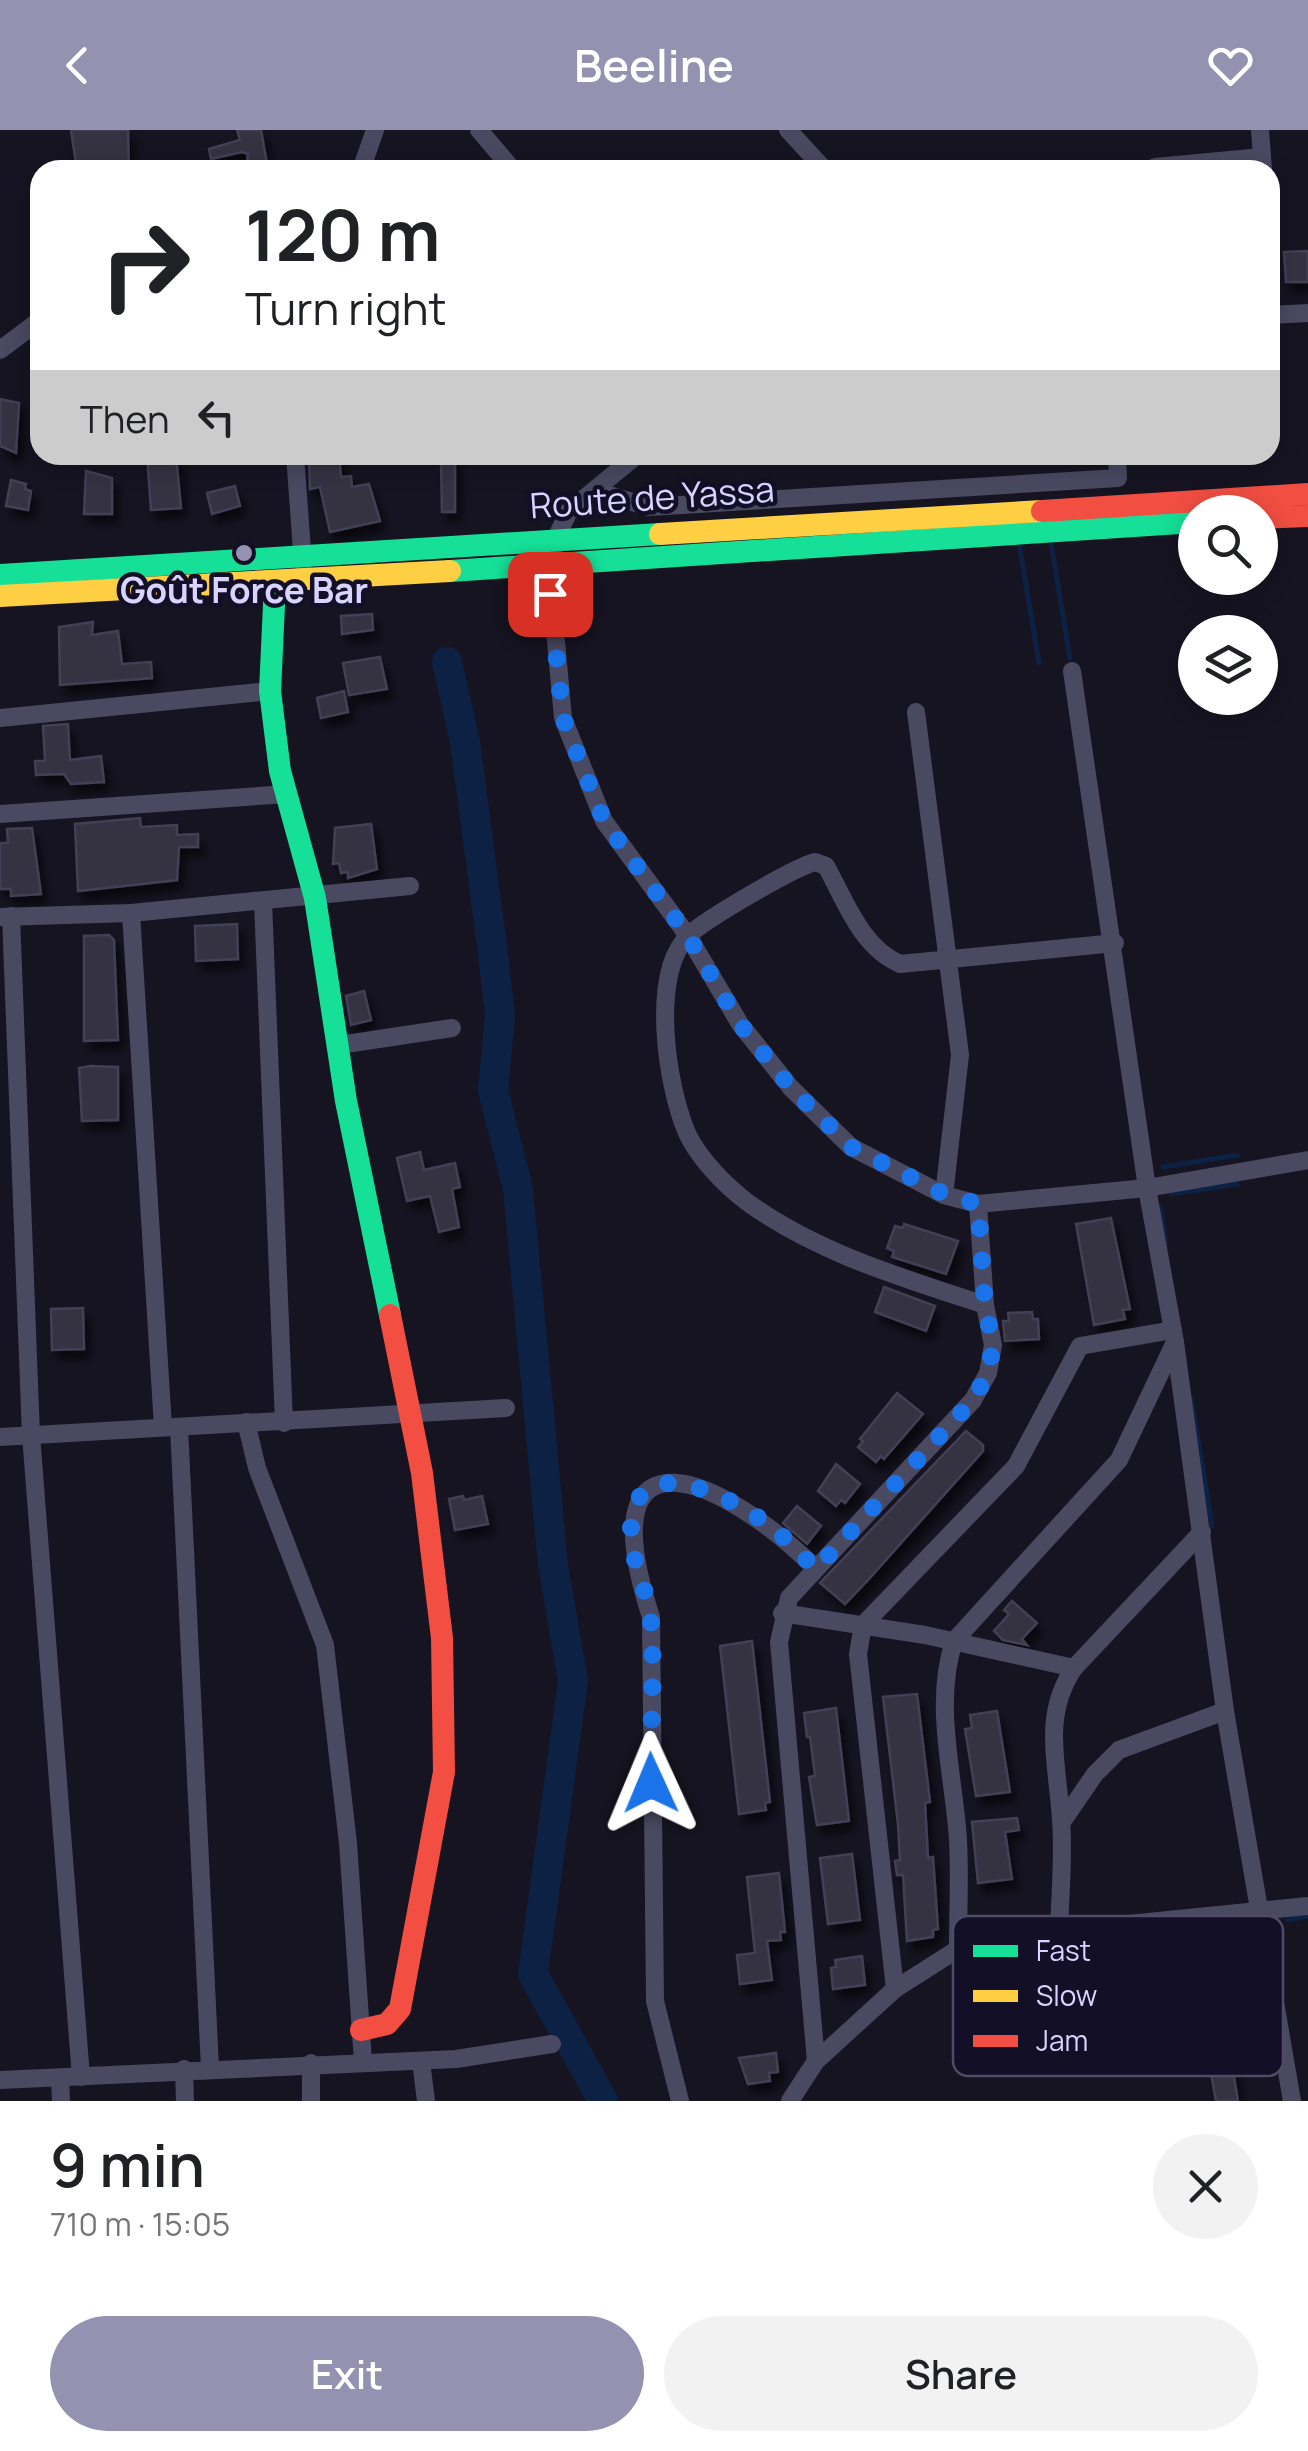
<!DOCTYPE html>
<html lang="en">
<head>
<meta charset="utf-8">
<style>
  :root { --surface:#fff; --page:#f2f2f2; --text:#202124; --muted:#757577; --accent:#9591b1 }
  body { margin:0; font-family:Manrope,sans-serif; background:var(--page); color:var(--text); height:100vh; display:flex; flex-direction:column; font-size:38px; white-space:nowrap }
  * { box-sizing:border-box; margin:0 }
  p { font-size:32px; color:var(--muted) }
  .icon { flex:none; width:55px; height:55px; fill:none; stroke:currentColor; stroke-width:2; stroke-linecap:round; stroke-linejoin:round }
  .map { position:relative; height:1971px; overflow:hidden }
  .sheet { display:flex; flex-direction:column; background:var(--surface); flex:1 }
  .sheet>* { flex:none }
  .guide { position:absolute; left:30px; top:30px; width:1250px; height:305px; border-radius:30px; box-shadow:0 5px 25px #0003; background:#fff; color:var(--text); overflow:hidden }
  .buttons { position:absolute; left:1178px; top:365px; display:grid; gap:20px }
  .buttons a { display:grid; place-items:center; width:100px; height:100px; border-radius:50%; background:var(--surface); box-shadow:0 5px 25px #0003; font-size:50px }
  .pin { position:absolute; display:grid; place-items:center; width:85px; height:85px; color:#fff; margin:-42px; border-radius:20px; box-shadow:0 5px 15px #0006 }
  .me { position:absolute; width:110px; margin:-55px; rotate:359deg; stroke-linejoin:round; filter:drop-shadow(0 0 8px #0008) }
  .turn { display:flex; align-items:center; gap:35px; height:210px; padding:0 50px; font-size:45px }
  .turn .icon { width:130px; height:130px; stroke-width:2.5 }
  .turn b { display:block; font-size:70px; line-height:85px }
  .then { display:flex; align-items:center; height:95px; padding:0 50px; background:#0003; gap:20px; font-size:38px }
  .round { display:grid; place-items:center; flex:none; width:105px; height:105px; border-radius:52px; background:var(--page) }
  .head { display:flex; align-items:center; justify-content:space-between; height:170px; padding:0 50px }
  h1 { font-size:60px; font-weight:600; line-height:75px }
  .button { display:flex; gap:20px; margin-top:auto; padding:20px 50px }
  .button a { flex:1; height:115px; border-radius:60px; background:var(--accent); color:#fff; font-size:40px; font-weight:600; line-height:115px; text-align:center }
  .button a+a { background:var(--page); color:var(--text) }
  header { display:flex; justify-content:space-between; align-items:center; height:130px; padding:0 50px; background:var(--accent); color:#fff; font-size:45px; font-weight:600 }
  .map>svg:first-child { display:block }
  .lines { fill:none; stroke-linecap:round; stroke-linejoin:round }
  .stream { stroke:#0d2144; stroke-width:5 }
  .river { stroke:#0d2144; stroke-width:30 }
  .building { fill:#343243; stroke:#433f54; stroke-width:2.5; filter:url(#shadow) }
  .street { stroke:#4a4962; stroke-width:18 }
  .fast { stroke:#16e098; stroke-width:22 }
  .slow { stroke:#ffcf43; stroke-width:22 }
  .jam { stroke:#f24e42; stroke-width:22 }
  .route { stroke:#1a73e8; stroke-width:18; stroke-dasharray:0 32.4 }
  .poi-dot { fill:#9591b1; stroke:#130f26; stroke-width:4 }
  .labels { text-anchor:middle; dominant-baseline:central; stroke-width:9; stroke-linejoin:round; paint-order:stroke }
  .street-label { font-size:35px; fill:#d9d4ff; stroke:#130f26 }
  .poi-label { font-size:35px; font-weight:bold; fill:#d9d4ff; stroke:#130f26 }
  .key { fill:#130f26; stroke:#4e4a67; stroke-width:2.5 }
  .key-label { font-size:28px; fill:#d9d4ff }
</style>
</head>
<body>
<header><svg class="icon" aria-label="back" viewBox="0 0 24 24"><path d="M15 5l-7 7 7 7"/></svg>Beeline<svg class="icon" aria-label="heart" viewBox="0 0 24 24"><path d="M12 20l-8-8c-3-5 5-10 8-4 3-6 11-1 8 4z"/></svg></header>
<div class="map">
<svg width="1308" height="1971" viewBox="0 0 1308 1971">
  <defs>
    <filter id="shadow"><feDropShadow dx="5.5" dy="9" stdDeviation="5" flood-color="#0009"/></filter>
  </defs>
  <rect width="100%" height="100%" fill="#161421"/>
  <g class="lines">
    <g class="stream">
      <polyline points="1019,413 1039,533"/>
      <polyline points="1051,413 1070,528"/>
      <polyline points="1163,1037 1238,1025"/>
      <polyline points="1171,1064 1237,1054"/>
      <polyline points="1160,1076 1166,1113"/>
      <polyline points="1191,1267 1212,1396"/>
      <polyline points="1288,1790 1308,1786"/>
    </g>
    <polyline class="river" points="447,532 465,612 493,824 500,885 493,960 518,1059 553,1435 573,1551 533,1844 603,1971"/>
  </g>
  <g class="building">
    <polygon points="71,0 128,0 129,40 77,40"/>
    <polygon points="237,0 261,0 268,40 246,40 248,24 242,22 211,29 209,19 240,10"/>
    <polygon points="1308,121 1308,152 1286,152 1284,122"/>
    <polygon points="0,269 19,273 16,323 0,316"/>
    <polygon points="147,325 176,325 181,378 151,380"/>
    <polygon points="309,325 339,325 341,347 351,346 352,357 369,354 380,391 330,402 320,357 310,359"/>
    <polygon points="441,329 455,329 455,382 442,382"/>
    <polygon points="86,341 112,348 112,384 84,384"/>
    <polygon points="11,350 26,354 25,359 31,361 28,380 6,376"/>
    <polygon points="235,356 240,376 212,384 207,363"/>
    <polygon points="372,484 373,500 342,504 341,486"/>
    <polygon points="93,492 92,505 118,501 122,534 151,532 152,548 60,555 59,497"/>
    <polygon points="380,527 387,559 349,565 343,533"/>
    <polygon points="344,561 348,582 321,588 317,568"/>
    <polygon points="68,594 70,630 101,626 104,652 71,654 64,644 36,645 35,631 45,631 43,596"/>
    <polygon points="140,688 141,697 177,695 177,705 198,704 198,717 179,717 177,750 78,761 75,694"/>
    <polygon points="371,694 377,739 348,748 348,742 341,743 339,733 333,734 335,698"/>
    <polygon points="32,698 41,764 11,766 11,759 0,759 0,713 8,713 7,699"/>
    <polygon points="237,794 238,829 196,831 195,796"/>
    <polygon points="109,805 114,810 118,910 84,911 84,806"/>
    <polygon points="364,861 371,890 351,895 346,866"/>
    <polygon points="90,936 118,937 118,990 82,991 79,938"/>
    <polygon points="420,1022 424,1040 455,1033 460,1057 452,1059 459,1097 439,1102 430,1066 407,1071 397,1028"/>
    <polygon points="1111,1088 1130,1179 1123,1180 1125,1189 1094,1195 1076,1094"/>
    <polygon points="904,1094 958,1111 946,1144 892,1127 894,1121 887,1118 895,1096 903,1098"/>
    <polygon points="884,1157 935,1176 926,1201 875,1182"/>
    <polygon points="83,1178 84,1219 52,1220 51,1179"/>
    <polygon points="1032,1182 1033,1189 1038,1189 1039,1209 1005,1211 1003,1191 1009,1191 1008,1183"/>
    <polygon points="897,1263 923,1284 884,1329 881,1326 876,1332 858,1317 863,1311 860,1309"/>
    <polygon points="966,1301 983,1315 983,1321 869,1449 845,1474 820,1453"/>
    <polygon points="836,1334 860,1354 845,1373 841,1370 836,1376 818,1361"/>
    <polygon points="463,1366 464,1370 482,1366 488,1394 455,1400 449,1369"/>
    <polygon points="797,1376 821,1396 807,1414 783,1393"/>
    <polygon points="1012,1471 1037,1493 1022,1509 1027,1515 1003,1510 994,1501 1009,1484 1004,1480"/>
    <polygon points="752,1511 770,1672 765,1673 766,1680 739,1684 720,1516"/>
    <polygon points="917,1564 930,1672 925,1673 928,1728 933,1727 938,1799 933,1800 933,1807 907,1811 903,1745 897,1745 895,1731 900,1730 898,1694 883,1567"/>
    <polygon points="836,1578 849,1691 817,1695 809,1647 815,1646 810,1607 807,1607 804,1583"/>
    <polygon points="997,1581 1010,1662 976,1666 965,1599 972,1598 970,1585"/>
    <polygon points="1017,1688 1019,1700 1005,1702 1012,1749 978,1753 972,1692"/>
    <polygon points="852,1724 860,1790 828,1794 820,1728"/>
    <polygon points="779,1743 785,1802 780,1802 781,1810 767,1811 772,1850 740,1854 737,1825 755,1823 747,1747"/>
    <polygon points="862,1826 865,1855 833,1859 831,1838 836,1837 835,1830"/>
    <polygon points="776,1923 778,1942 769,1943 770,1951 748,1954 739,1928"/>
    <polygon points="1230,1923 1238,1971 1216,1971 1208,1927"/>
  </g>
  <g class="lines">
    <g class="street">
      <polyline points="479,0 513,40"/>
      <polyline points="788,0 825,40"/>
      <polyline points="1260,0 1263,40"/>
      <polyline points="1155,37 1262,27"/>
      <polyline points="361,40 375,0"/>
      <polyline points="1270,185 1308,183"/>
      <polyline points="0,220 40,190"/>
      <polyline points="295,325 303,434"/>
      <polyline points="637,325 569,381 556,408 549,435 563,588 604,691 688,806 740,894 791,958 851,1017 944,1065 978,1074 1147,1058 1308,1030"/>
      <polyline points="595,361 649,377 1118,348 1117,325"/>
      <polyline points="1072,541 1147,1058 1175,1212 1225,1581 1292,1971"/>
      <polyline points="916,582 960,925 944,1065"/>
      <polyline points="0,588 270,561"/>
      <polyline points="0,684 287,664"/>
      <polyline points="263,772 284,1293"/>
      <polyline points="131,783 163,1297"/>
      <polyline points="11,786 31,1305 81,1947"/>
      <polyline points="0,787 131,783 410,756"/>
      <polyline points="339,915 452,898"/>
      <path d="M985,1175C903,1148 817,1123 747,1072C725,1055 699,1029 687,1003C667,957 649,843 689,805C706,789 793,738 815,732L826,736C846,772 861,817 900,834L1115,813"/>
      <polyline points="246,1292 257,1338 325,1515 348,1713 363,1932"/>
      <polyline points="179,1297 210,1938"/>
      <polyline points="0,1307 506,1278"/>
      <polyline points="782,1483 925,1505 1074,1538"/>
      <polyline points="1062,1692 1095,1644 1119,1620 1225,1581"/>
      <path d="M1059,1801C1060,1764 1064,1727 1061,1690C1058,1635 1041,1587 1074,1538L1202,1402"/>
      <path d="M958,1819C958,1783 960,1746 958,1710C954,1645 933,1575 954,1511L1119,1330L1175,1212"/>
      <polyline points="895,1859 858,1524 863,1495 1016,1336 1080,1216 1173,1200"/>
      <polyline points="421,1931 426,1971"/>
      <polyline points="816,1931 779,1512 789,1468 973,1270 988,1243 993,1215 985,1175 978,1074"/>
      <polyline points="311,1933 311,1971"/>
      <polyline points="184,1939 185,1971"/>
      <polyline points="60,1948 61,1971"/>
      <polyline points="0,1950 456,1929 552,1914"/>
      <path d="M680,1971L655,1871L651,1487C585,1284 725,1348 816,1439"/>
      <polyline points="790,1971 816,1931 895,1859 958,1819 1059,1801 1308,1776"/>
    </g>
    <g class="fast">
      <polyline points="450,441 1195,392"/>
      <polyline points="0,445 660,404"/>
      <polyline points="275,453 270,561 280,641 315,768 346,971 390,1185"/>
    </g>
    <g class="slow">
      <polyline points="660,404 1042,381"/>
      <polyline points="0,466 450,441"/>
    </g>
    <g class="jam">
      <polyline points="1042,381 1308,364"/>
      <polyline points="1260,388 1308,386"/>
      <polyline points="361,1900 387,1894 400,1879 444,1642 442,1508 422,1343 390,1185"/>
    </g>
  </g>
  <g class="lines">
    <path class="route" d="M550,464L563,588L604,691L688,806L740,894L791,958L851,1017L944,1064L978,1074L985,1175L993,1215L988,1243L973,1270L816,1439C801,1425 787,1409 771,1397C740,1372 643,1318 632,1387C626,1426 648,1456 651,1492C655,1546 650,1600 651,1653"/>
  </g>
  <circle class="poi-dot" cx="244" cy="423" r="10"/>
  <g class="labels">
    <g class="street-label">
      <text transform="translate(652 367) rotate(-4)">Route de Yassa</text>
    </g>
    <g class="poi-label">
      <text x="244" y="460">Goût Force Bar</text>
    </g>
  </g>
  <rect x="953" y="1786" width="330" height="160" rx="15" class="key"/>
  <rect x="973" y="1815" width="45" height="12" fill="#16e098"/>
  <rect x="973" y="1860" width="45" height="12" fill="#ffcf43"/>
  <rect x="973" y="1905" width="45" height="12" fill="#f24e42"/>
  <g class="key-label">
    <text x="1036" y="1831">Fast</text>
    <text x="1036" y="1876">Slow</text>
    <text x="1036" y="1921">Jam</text>
  </g>
</svg>
<div class="buttons">
<a><svg class="icon" aria-label="search" viewBox="0 0 24 24"><circle cx="10" cy="10" r="6"/><path d="M15 15l6 6"/></svg></a>
<a><svg class="icon" aria-label="layers" viewBox="0 0 24 24"><path d="M12 4l9 5-9 5-9-5zM3 14l9 5 9-5"/></svg></a>
</div>
<div class="pin" style="left:550px;top:464px;background:#d93025"><svg class="icon" aria-label="arrive" viewBox="0 0 24 24"><path d="M6 21V4h12l-3 4 3 4H6"/></svg></div>
<svg class="me" style="left:651px;top:1653px" viewBox="-20 -20 40 40"><path d="M0-17L14 15 0 8-14 15z" fill="#1a73e8" stroke="#fff" stroke-width="4"/></svg>
<div class="guide">
<div class="turn"><svg class="icon" aria-label="right" viewBox="0 0 24 24"><path d="M7 20v-9h11M14 6l5 5-5 5"/></svg><div><b>120 m</b>Turn right</div></div>
<div class="then">Then<svg class="icon" aria-label="left" viewBox="0 0 24 24"><path d="M17 20v-9H6M10 6l-5 5 5 5"/></svg></div>
</div>
</div>
<section class="sheet">
<div class="head"><div><h1>9 min</h1><p>710 m · 15:05</p></div><a class="round"><svg class="icon" aria-label="close" viewBox="0 0 24 24"><path d="M6 6l12 12M18 6L6 18"/></svg></a></div>
<div class="button"><a>Exit</a><a>Share</a></div>
</section>
</body>
</html>
